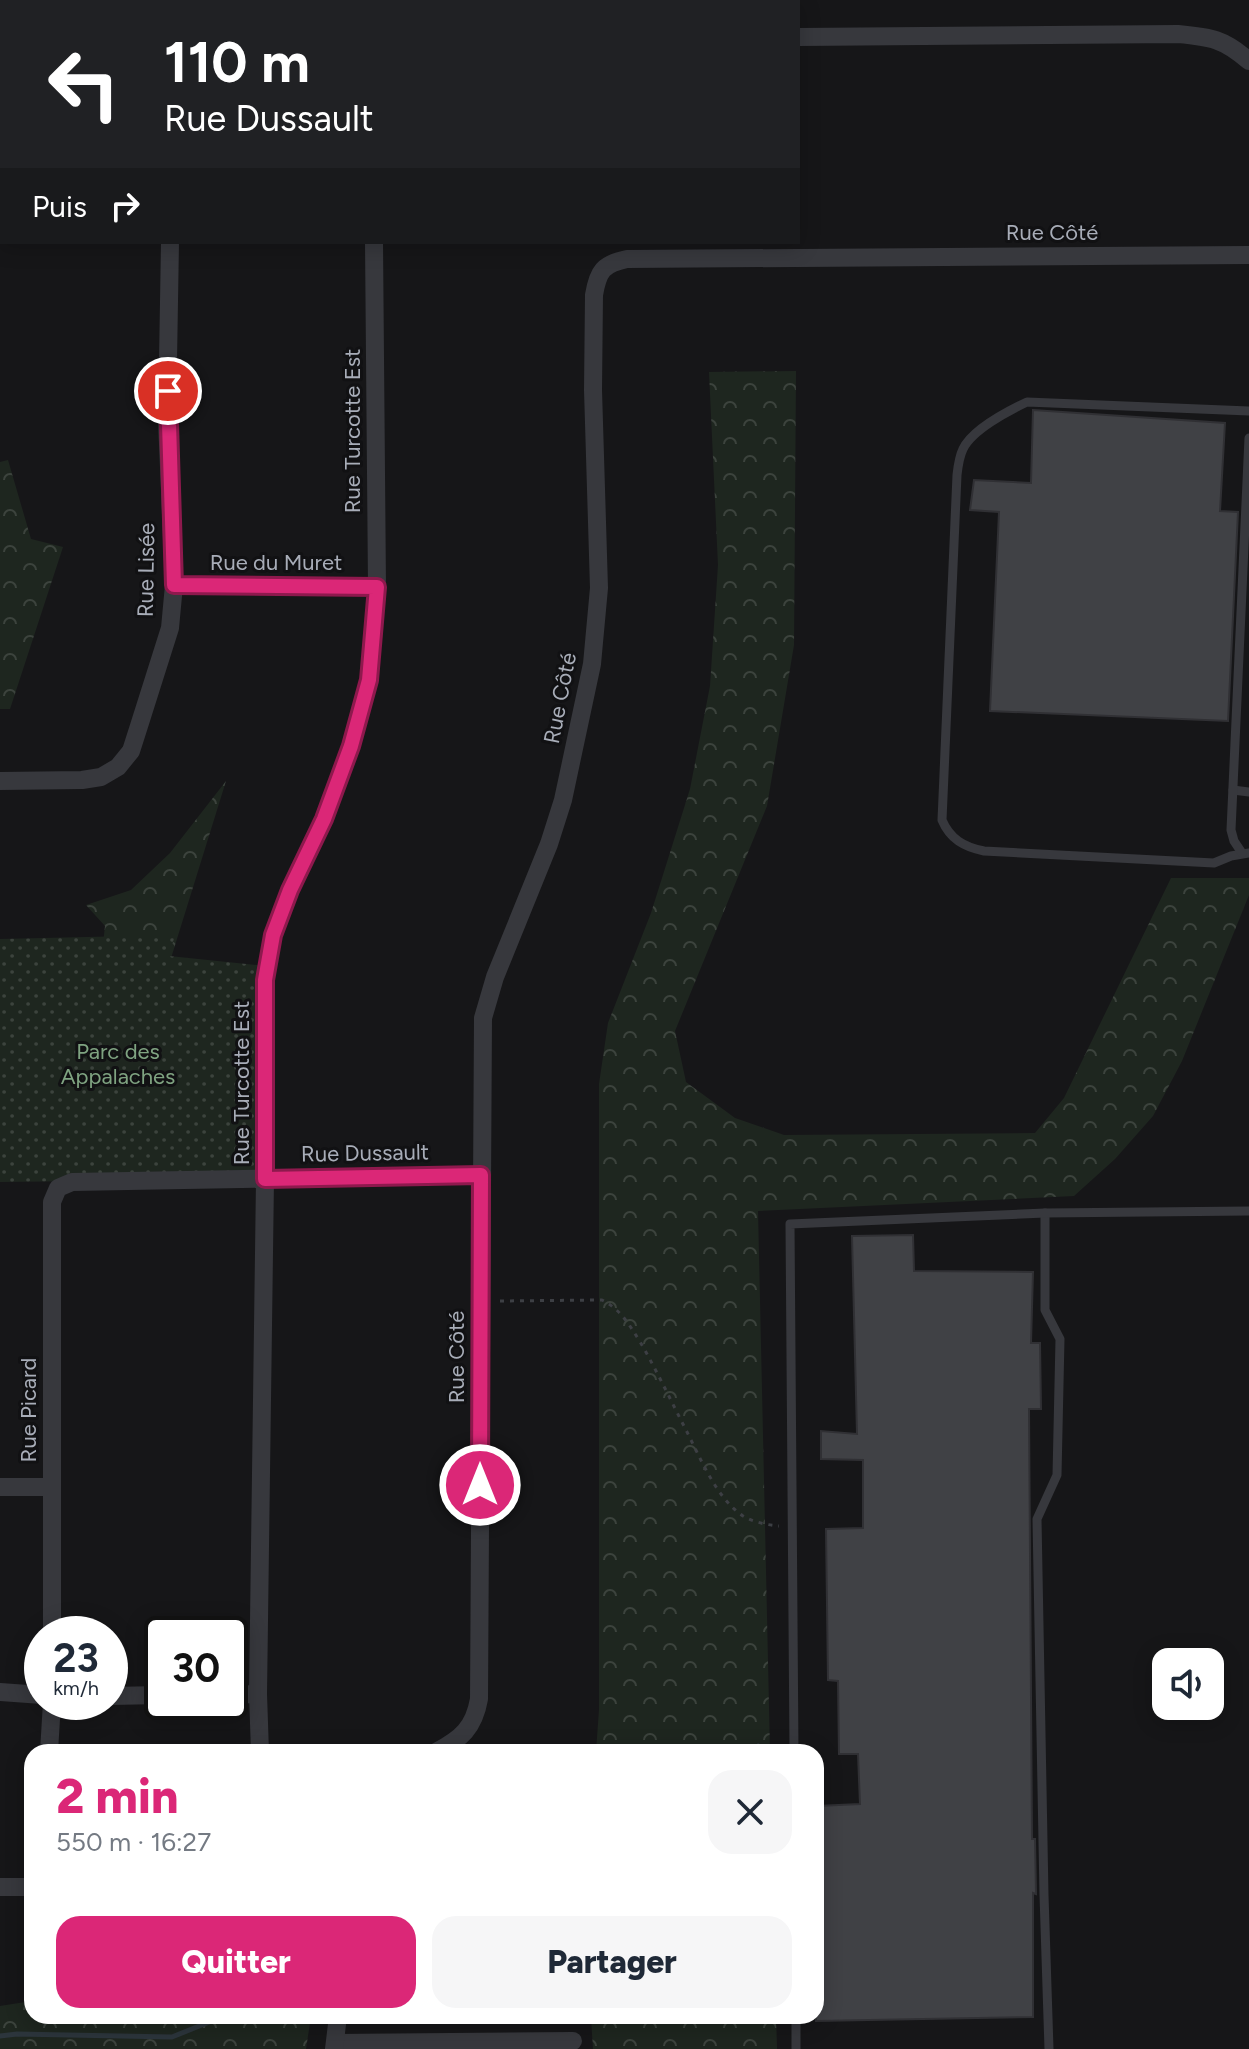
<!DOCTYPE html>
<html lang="fr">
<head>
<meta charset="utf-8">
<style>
  :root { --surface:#fff; --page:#f6f6f7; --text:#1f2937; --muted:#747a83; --accent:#db2777 }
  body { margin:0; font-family:Figtree,sans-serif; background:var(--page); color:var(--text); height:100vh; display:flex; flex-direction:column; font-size:30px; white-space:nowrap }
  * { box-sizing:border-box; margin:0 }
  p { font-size:26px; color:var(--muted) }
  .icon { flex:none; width:44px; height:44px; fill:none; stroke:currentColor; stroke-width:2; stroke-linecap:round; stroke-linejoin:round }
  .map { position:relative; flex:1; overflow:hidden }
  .sheet { position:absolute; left:24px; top:1744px; width:800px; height:280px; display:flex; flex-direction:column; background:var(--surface); border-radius:24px; box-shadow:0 4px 20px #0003 }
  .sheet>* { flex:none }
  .banner { position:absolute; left:0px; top:0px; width:800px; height:244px; box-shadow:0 4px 20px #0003; background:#202124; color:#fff; overflow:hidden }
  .fabs { position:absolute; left:1152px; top:1648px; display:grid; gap:16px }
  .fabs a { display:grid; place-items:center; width:72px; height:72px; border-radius:16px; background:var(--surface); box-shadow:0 4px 20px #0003; font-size:40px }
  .speed { position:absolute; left:24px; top:1616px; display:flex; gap:16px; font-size:40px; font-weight:700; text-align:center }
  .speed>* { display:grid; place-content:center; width:104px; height:104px; border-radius:50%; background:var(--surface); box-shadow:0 4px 20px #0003; line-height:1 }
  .speed small { font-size:20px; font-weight:400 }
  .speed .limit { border:4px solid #111; border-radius:12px; background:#fff; color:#111 }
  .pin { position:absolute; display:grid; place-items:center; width:68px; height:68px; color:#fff; margin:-34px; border:4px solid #fff; border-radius:50%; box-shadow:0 2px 8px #0007 }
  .me { position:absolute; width:88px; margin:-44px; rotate:0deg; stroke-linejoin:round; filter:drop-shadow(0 0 6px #0008) }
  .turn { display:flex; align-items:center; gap:28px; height:168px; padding:0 32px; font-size:36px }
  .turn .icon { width:104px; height:104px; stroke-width:2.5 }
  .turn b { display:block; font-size:56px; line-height:68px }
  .then { display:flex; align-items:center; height:76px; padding:0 32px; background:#0003; gap:16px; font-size:30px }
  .round { display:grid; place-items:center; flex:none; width:84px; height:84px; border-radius:24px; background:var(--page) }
  .overview { display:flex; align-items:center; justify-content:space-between; height:136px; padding:0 32px }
  h1 { font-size:48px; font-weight:800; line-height:60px; color:var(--accent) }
  .action { display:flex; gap:16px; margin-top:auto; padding:16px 32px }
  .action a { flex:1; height:92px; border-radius:24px; background:var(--accent); color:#fff; font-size:32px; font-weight:800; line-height:92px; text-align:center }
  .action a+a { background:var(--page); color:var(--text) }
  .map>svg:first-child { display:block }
  .forest { fill:url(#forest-crowns) }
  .park { fill:url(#park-dots) }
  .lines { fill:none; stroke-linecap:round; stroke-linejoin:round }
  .stream { stroke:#2c353c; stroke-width:5 }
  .building { fill:#404145; stroke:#303034; stroke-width:2 }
  .path { stroke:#3d3f44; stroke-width:3; stroke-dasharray:4 6; stroke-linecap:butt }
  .service { stroke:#37383d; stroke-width:9 }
  .minor { stroke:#37383d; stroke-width:18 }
  .route-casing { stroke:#8e194d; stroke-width:20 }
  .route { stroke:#db2777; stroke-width:14 }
  .labels { text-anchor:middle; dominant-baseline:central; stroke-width:6; stroke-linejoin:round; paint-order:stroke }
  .street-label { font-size:22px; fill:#a8adb8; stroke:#111113 }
  .park-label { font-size:22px; fill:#7fa381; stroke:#111113 }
</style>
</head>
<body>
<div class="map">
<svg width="1249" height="2049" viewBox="0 0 1249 2049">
  <defs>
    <pattern id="forest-crowns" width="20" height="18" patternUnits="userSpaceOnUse" patternTransform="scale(2)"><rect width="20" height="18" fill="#1e261f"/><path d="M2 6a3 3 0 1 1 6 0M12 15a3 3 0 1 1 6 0" fill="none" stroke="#3c433d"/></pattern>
    <pattern id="park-dots" width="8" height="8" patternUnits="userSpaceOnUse" patternTransform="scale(2)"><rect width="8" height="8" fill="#1e261f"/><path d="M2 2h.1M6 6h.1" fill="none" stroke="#3c433d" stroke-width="1.8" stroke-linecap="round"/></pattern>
  </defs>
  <rect width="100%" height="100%" fill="#161618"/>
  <g class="forest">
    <polygon points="796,371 794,645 767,806 675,1031 686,1082 735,1118 784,1135 1035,1133 1064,1098 1171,878 1249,878 1249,895 1182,1061 1153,1116 1115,1159 1074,1196 758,1211 770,1752 596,1752 599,1710 599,1084 608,1023 651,913 690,789 710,686 718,565 709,372"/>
    <polygon points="8,460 31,539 63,547 10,709 0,709 0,462"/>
    <polygon points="226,781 167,971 0,1110 101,963 105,926 86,905 131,890 170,853"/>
    <polygon points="32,2001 32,2016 311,2016 306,2049 0,2049 0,2006"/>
    <polygon points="591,2016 776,2016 777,2049 593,2049"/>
  </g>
  <polygon class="park" points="175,935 169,956 267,966 265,1179 0,1182 0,939"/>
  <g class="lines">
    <g class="stream">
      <polyline points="749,1752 758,1746"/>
      <polyline points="0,2036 17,2034 172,2037 224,2016"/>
    </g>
  </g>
  <g class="building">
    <polygon points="1033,410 1225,423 1220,511 1238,512 1228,721 990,711 999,512 970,510 974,480 1031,483"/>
    <polygon points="913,1235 914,1271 1033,1272 1031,1343 1040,1343 1041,1409 1029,1409 1032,1839 1035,1839 1036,1894 1033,1893 1033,2017 816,2021 817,1806 860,1804 858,1754 839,1754 838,1681 828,1680 826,1529 863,1528 863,1460 821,1459 821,1431 857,1434 852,1236"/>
  </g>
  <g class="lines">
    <path class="path" d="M500,1301L602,1300C620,1309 628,1323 639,1340C656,1369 670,1399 685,1428C700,1457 716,1498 743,1516C753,1522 767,1525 779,1526"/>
    <g class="service">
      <path d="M1249,411L1027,402C1008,411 972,430 963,449C959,457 958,466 957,475L942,820C950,839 964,847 984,851L1214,863L1231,856L1249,853"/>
      <polyline points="1233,790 1249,792"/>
      <polyline points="1242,853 1234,841 1231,830 1249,438"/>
      <polyline points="1045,1213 1045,1310 1060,1339 1057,1475 1037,1519 1044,1895 1049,2049"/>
      <polyline points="794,1752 790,1224 1045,1213 1249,1211"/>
      <polyline points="796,2016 796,2049"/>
    </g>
    <g class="minor">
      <polyline points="438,0 440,2"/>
      <polyline points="155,2 157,0"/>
      <path d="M798,37L1178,34C1211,37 1224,39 1249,61"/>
      <polyline points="0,165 2,162"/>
      <polyline points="174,585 377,587"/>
      <polyline points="0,781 82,780 101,777 118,767 131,751 139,726 170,628 174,585 167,421 170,242"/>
      <polyline points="0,1487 51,1487"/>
      <polyline points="52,1634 52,1202 58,1188 72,1182 481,1175"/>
      <polyline points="0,1692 42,1695"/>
      <polyline points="230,1695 258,1694"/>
      <polyline points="110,1696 162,1695"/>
      <polyline points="49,1752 52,1702"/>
      <polyline points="260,1752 258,1694 265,1179 265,980 273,935 290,890 324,819 351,746 369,680 377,587 374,242"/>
      <path d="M436,1752C461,1739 474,1728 479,1699L483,1018L495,977L549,844L563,800L592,664L599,588L593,390L594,295C598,271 603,264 627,259L1249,255"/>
      <polyline points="0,1887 32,1887"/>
      <polyline points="335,2043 573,2041"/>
      <polyline points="334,2049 338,2016"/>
    </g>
  </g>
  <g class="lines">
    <defs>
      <polyline id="route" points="168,391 174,585 377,587 369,680 351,746 324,819 290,890 273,935 265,980 265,1179 481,1175 480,1485"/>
    </defs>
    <use href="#route" class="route-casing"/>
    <use href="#route" class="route"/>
  </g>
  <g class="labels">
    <g class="street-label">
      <text x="1052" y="232">Rue Côté</text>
      <text transform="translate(352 431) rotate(-90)">Rue Turcotte Est</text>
      <text x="276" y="562">Rue du Muret</text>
      <text transform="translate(146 570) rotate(-89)">Rue Lisée</text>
      <text transform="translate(560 698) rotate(-79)">Rue Côté</text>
      <text transform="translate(241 1083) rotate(-90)">Rue Turcotte Est</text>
      <text transform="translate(365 1153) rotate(-1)">Rue Dussault</text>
      <text transform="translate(456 1357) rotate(-90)">Rue Côté</text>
      <text transform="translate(28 1410) rotate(-90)">Rue Picard</text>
    </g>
    <g class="park-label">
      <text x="118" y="1051">Parc des<tspan x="118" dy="25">Appalaches</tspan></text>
    </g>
  </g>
</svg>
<div class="fabs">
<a><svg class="icon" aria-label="sound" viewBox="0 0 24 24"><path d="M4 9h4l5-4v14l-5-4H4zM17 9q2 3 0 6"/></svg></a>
</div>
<div class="speed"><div>23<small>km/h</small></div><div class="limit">30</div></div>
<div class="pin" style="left:168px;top:391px;background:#d93025"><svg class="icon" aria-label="arrive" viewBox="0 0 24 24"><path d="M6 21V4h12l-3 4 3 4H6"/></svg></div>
<svg class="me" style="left:480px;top:1485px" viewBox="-20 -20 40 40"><circle r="17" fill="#db2777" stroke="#fff" stroke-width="3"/><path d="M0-11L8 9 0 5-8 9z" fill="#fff"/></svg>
<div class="banner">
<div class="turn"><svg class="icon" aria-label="left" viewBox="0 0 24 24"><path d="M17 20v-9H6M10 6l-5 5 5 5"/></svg><div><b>110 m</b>Rue Dussault</div></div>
<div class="then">Puis<svg class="icon" aria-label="right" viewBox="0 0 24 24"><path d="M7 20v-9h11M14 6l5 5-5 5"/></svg></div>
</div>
<section class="sheet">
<div class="overview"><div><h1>2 min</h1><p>550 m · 16:27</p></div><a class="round"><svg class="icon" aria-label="close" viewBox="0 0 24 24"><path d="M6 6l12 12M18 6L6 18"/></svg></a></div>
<div class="action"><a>Quitter</a><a>Partager</a></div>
</section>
</div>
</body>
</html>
